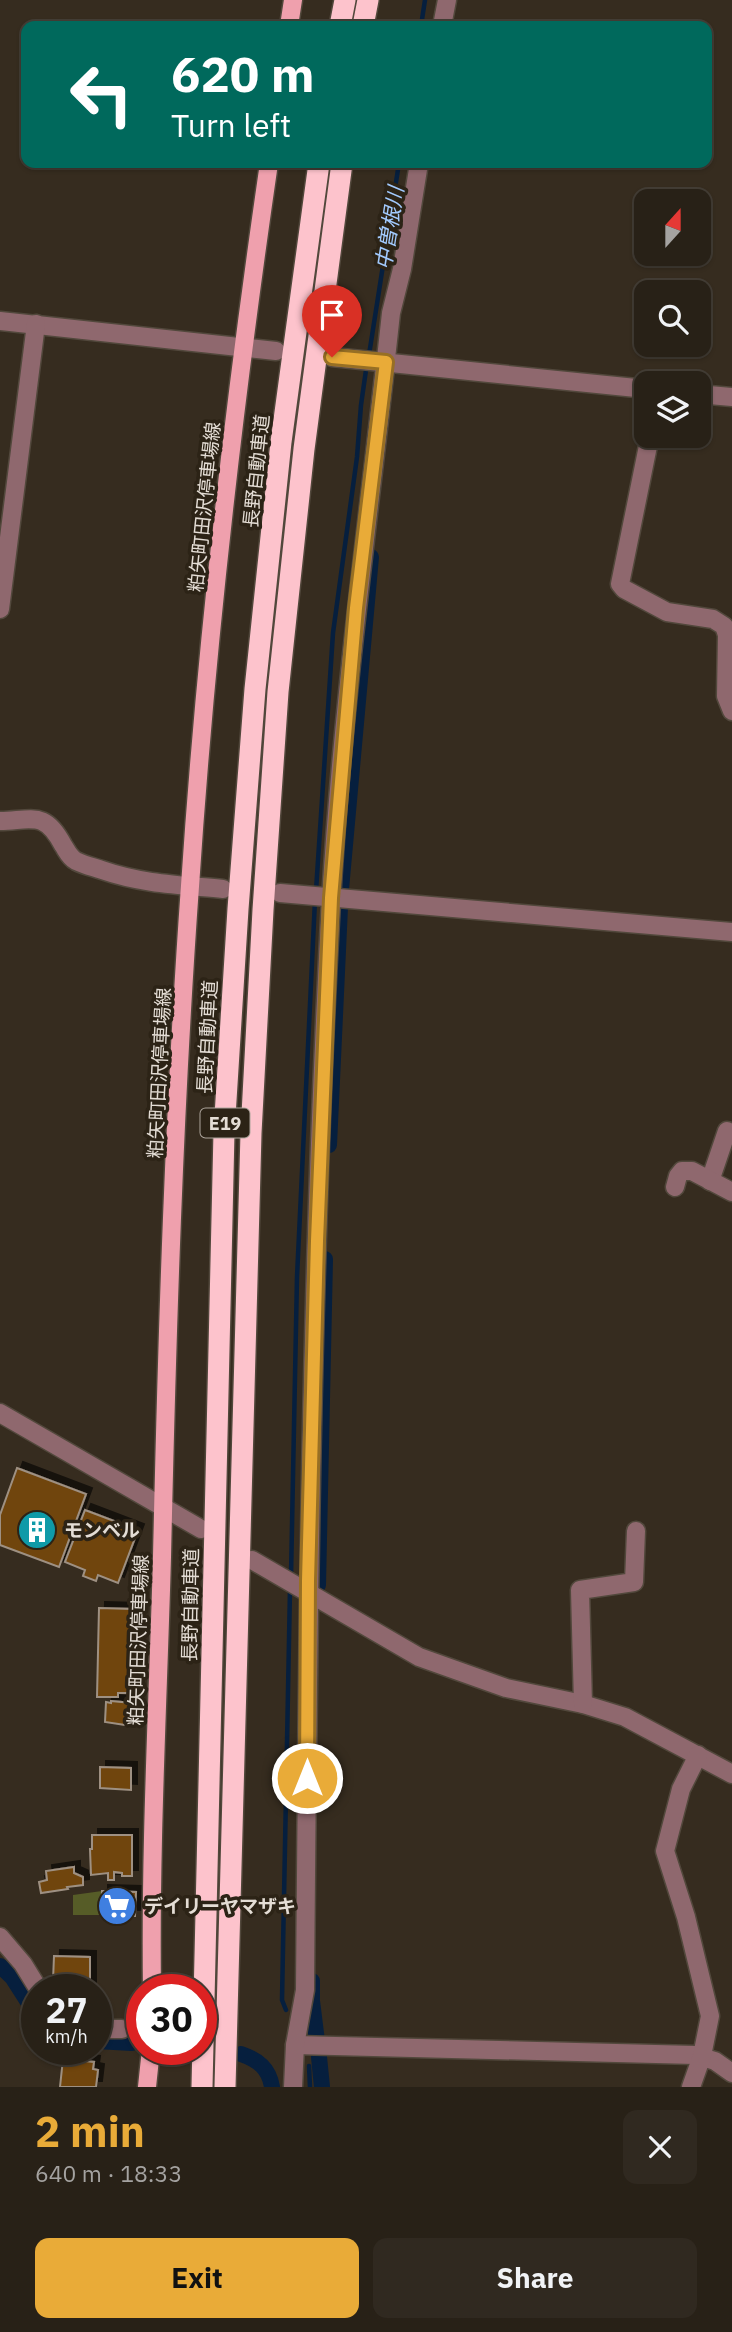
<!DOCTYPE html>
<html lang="en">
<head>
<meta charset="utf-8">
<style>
  :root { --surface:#282117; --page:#302920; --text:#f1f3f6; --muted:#a5a3a1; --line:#443e36; --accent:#e9ab38 }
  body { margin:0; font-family:"IBM Plex Sans","Noto Sans JP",sans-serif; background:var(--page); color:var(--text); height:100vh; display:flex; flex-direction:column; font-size:26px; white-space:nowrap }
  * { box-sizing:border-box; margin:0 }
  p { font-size:23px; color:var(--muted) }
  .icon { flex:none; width:38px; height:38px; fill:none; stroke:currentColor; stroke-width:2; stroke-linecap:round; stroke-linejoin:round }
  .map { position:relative; height:2087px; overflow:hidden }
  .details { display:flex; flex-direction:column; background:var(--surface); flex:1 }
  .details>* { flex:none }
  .guide { position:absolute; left:21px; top:21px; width:691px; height:147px; border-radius:14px; box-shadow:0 2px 5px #0004,0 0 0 2px var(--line); background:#00695c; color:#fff; overflow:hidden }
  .needle { width:46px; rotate:21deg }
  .fabs { position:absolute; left:634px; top:189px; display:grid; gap:14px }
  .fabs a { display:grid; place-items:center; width:77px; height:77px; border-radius:14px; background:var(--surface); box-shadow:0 2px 5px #0004,0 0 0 2px var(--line); font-size:35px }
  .speed { position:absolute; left:21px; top:1974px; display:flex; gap:14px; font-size:35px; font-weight:700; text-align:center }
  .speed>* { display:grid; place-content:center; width:91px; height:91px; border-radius:50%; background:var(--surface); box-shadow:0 2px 5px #0004,0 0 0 2px var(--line); line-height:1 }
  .speed small { font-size:18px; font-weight:400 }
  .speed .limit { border:10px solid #d22; background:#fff; color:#111 }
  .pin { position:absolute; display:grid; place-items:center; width:60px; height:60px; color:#fff; margin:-72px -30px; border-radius:50% 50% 50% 0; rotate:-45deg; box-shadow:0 0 7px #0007 }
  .pin .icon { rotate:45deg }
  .me { position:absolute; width:77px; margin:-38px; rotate:0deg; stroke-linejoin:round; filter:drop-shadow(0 0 5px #0008) }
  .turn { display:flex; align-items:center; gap:24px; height:147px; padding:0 35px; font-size:32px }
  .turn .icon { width:91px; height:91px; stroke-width:2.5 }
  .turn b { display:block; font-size:49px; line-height:60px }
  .round { display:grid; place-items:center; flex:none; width:74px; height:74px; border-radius:14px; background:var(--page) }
  .overview { display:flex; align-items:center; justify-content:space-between; height:119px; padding:0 35px }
  h1 { font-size:42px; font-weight:800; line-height:52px; color:var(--accent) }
  .primary-button { display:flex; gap:14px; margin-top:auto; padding:14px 35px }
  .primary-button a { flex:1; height:80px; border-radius:14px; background:var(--accent); color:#111; font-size:28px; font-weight:800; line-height:80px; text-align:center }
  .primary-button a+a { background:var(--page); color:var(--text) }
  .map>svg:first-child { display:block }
  .green { fill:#565c27 }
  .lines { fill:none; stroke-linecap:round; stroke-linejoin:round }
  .stream { stroke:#061f3e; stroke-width:4.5 }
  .canal { stroke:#061f3e; stroke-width:16 }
  .building { fill:#70450c; stroke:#9e9082; stroke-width:2; filter:url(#shadow) }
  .minor-casing { stroke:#52483c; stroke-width:21 }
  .major-casing { stroke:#52483c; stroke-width:21 }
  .highway-casing { stroke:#52483c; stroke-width:24 }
  .minor { stroke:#8f686e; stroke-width:18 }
  .major { stroke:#efa0ad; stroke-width:18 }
  .highway { stroke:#fdc3cc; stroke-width:21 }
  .route-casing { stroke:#976f24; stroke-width:18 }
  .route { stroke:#e9ab38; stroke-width:12 }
  .labels { text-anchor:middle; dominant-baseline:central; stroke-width:7; stroke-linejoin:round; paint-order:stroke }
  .shield { fill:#2c2316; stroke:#ada59c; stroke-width:2 }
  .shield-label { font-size:18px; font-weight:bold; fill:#e4ddd5 }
  .street-label { font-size:19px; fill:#e4ddd5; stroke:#2c2316 }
  .poi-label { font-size:19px; font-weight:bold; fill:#e4ddd5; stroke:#2c2316; text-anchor:start }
  .water-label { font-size:21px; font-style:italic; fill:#a2cafe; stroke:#2c2316 }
</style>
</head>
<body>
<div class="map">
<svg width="732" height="2087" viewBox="0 0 732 2087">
  <defs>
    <filter id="shadow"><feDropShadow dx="6" dy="-6" stdDeviation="0" flood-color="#0009"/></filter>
  </defs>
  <rect width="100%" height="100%" fill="#362c1f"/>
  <polygon class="green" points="102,1891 102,1915 73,1915 73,1895"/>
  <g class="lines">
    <g class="stream">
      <polyline points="421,26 425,0"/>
      <polyline points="369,355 399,163"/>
      <polyline points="316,891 333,633 357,457 361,405 367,363"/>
      <polyline points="291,1576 297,1277 315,900"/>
      <polyline points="286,2010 282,2000 290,1589"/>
      <polyline points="309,2066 310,2087"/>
    </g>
    <g class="canal">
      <polyline points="341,889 371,557"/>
      <polyline points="329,1145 340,907"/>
      <polyline points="318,1585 325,1259"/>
      <polyline points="0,1966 12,1977 37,2016"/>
      <polyline points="312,1981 312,2001 317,2041"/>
      <polyline points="96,2041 132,2043"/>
      <path d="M241,2054C258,2060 269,2068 272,2087"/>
      <polyline points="319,2057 322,2087"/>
    </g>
  </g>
  <g class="building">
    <polygon points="17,1468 86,1494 59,1567 0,1545 0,1515"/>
    <polygon points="85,1510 138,1530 118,1583 98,1575 96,1581 83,1576 85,1570 65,1562"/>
    <polygon points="99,1608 133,1609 132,1660 135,1660 135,1693 118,1693 118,1697 97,1697"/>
    <polygon points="111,1701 132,1703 132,1726 105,1722 106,1702 111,1703"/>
    <polygon points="100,1767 131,1768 131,1790 100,1788"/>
    <polygon points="92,1835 132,1835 132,1876 122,1876 122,1873 114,1872 114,1880 108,1880 108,1873 91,1875 90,1849 92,1849"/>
    <polygon points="74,1867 74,1873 83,1877 83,1885 67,1887 68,1889 41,1893 39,1882 47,1880 46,1871"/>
    <polygon points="102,1891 136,1892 135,1916 102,1915"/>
    <polygon points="54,1956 90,1957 90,1990 46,1990 46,1981 53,1981"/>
    <polygon points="63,2059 94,2062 93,2069 98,2070 96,2087 60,2087"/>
  </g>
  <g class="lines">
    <defs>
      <g id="minor">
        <polyline points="442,26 447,0"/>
        <polyline points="0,321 276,351"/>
        <polyline points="332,357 646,389"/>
        <polyline points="698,394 732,397"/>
        <polyline points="650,436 620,584 624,589 667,612 713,619 724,626 727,635 726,696 732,711"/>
        <polyline points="0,609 36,324"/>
        <path d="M0,821C34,820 45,811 63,845C67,851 69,857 76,861C84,865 93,867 102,870C142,884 181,885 223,889"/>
        <polyline points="280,893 732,932"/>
        <polyline points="710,1181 727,1131"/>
        <polyline points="675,1187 678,1176 682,1171 692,1171 732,1192"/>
        <polyline points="0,1413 201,1529"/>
        <polyline points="252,1560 419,1657 506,1688 583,1704 625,1717 732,1774"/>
        <polyline points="583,1704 580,1590 634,1582 636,1531"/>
        <polyline points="0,1937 23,1964 39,1990"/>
        <polyline points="96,2029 122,2029"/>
        <polyline points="295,2045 695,2055 715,2061 732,2073"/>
        <path d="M293,2087L295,2045L305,1990C308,1627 311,1264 331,901C342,704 370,509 391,313L402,269L419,163"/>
        <polyline points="691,2087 702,2056 710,2016 686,1917 665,1851 681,1789 698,1755"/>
      </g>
      <g id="major">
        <polyline points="289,26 293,0"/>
        <path d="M152,1990C150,1846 158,1701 162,1557C167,1333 174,1109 190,886C206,644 234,403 269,163"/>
        <polyline points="147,2087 151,2049"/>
      </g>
      <g id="highway">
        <polyline points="340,26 345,0"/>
        <polyline points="363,26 368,0"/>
        <polyline points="202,2087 224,1132 238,909 255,689 281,442 319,163"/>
        <polyline points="225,2087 251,1133 263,910 278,692 304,449 342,163"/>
      </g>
    </defs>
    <use href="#minor" class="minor-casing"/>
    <use href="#major" class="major-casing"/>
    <use href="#highway" class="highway-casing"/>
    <use href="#minor" class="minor"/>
    <use href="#major" class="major"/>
    <use href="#highway" class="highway"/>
  </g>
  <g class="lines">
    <defs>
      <polyline id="route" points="307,1778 308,1581 317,1241 331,898 356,608 386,362 332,357"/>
    </defs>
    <use href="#route" class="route-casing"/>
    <use href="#route" class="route"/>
  </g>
  <defs>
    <symbol id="building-disc" viewBox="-11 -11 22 22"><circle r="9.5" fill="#0f9aa8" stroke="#2c2316"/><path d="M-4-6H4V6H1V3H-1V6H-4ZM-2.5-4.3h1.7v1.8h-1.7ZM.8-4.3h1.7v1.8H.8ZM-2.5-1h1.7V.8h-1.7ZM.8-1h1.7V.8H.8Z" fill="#fff"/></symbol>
    <symbol id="supermarket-disc" viewBox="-11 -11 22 22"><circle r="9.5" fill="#3f7fe0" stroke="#2c2316"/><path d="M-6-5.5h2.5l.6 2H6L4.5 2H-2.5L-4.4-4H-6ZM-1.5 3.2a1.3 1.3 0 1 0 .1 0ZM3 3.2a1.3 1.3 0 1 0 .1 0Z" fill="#fff"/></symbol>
  </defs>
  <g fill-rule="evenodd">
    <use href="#building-disc" x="15" y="1508" width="44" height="44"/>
    <use href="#supermarket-disc" x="95" y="1884" width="44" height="44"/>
  </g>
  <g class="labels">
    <rect class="shield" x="200.5" y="1108.5" width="49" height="29" rx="5"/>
    <g class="shield-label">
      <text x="225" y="1123">E19</text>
    </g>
    <g class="street-label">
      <text transform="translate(256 471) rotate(-84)">長野自動車道</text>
      <text transform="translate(204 507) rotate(-84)">粕矢町田沢停車場線</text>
      <text transform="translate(207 1037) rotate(-87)">長野自動車道</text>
      <text transform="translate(159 1073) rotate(-87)">粕矢町田沢停車場線</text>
      <text transform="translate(190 1605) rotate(-89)">長野自動車道</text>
      <text transform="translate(138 1640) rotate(-88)">粕矢町田沢停車場線</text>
    </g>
    <g class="poi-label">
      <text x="64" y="1530">モンベル</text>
      <text x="144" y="1906">デイリーヤマザキ</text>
    </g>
    <g class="water-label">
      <text transform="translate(389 228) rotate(-81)">中曽根川</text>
    </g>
  </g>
</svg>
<div class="fabs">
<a><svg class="needle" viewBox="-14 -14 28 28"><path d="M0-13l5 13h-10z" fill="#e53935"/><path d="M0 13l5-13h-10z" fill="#a5a3a1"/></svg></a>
<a><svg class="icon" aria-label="search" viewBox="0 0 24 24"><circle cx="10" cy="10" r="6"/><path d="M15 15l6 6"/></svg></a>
<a><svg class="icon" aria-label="layers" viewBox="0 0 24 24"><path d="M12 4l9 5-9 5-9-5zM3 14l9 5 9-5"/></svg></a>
</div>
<div class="speed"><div>27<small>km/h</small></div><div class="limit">30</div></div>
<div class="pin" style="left:332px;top:357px;background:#d93025"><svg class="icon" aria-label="arrive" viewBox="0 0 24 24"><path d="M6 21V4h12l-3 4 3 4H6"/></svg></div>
<svg class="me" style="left:307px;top:1778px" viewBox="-20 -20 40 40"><circle r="17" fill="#e9ab38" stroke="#fff" stroke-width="3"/><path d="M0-11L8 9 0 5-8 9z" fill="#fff"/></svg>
<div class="guide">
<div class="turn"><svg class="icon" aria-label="left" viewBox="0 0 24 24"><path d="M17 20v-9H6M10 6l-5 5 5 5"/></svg><div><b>620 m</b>Turn left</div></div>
</div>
</div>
<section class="details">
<div class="overview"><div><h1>2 min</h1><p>640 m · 18:33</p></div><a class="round"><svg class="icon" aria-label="close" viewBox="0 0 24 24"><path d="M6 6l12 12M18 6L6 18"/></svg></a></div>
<div class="primary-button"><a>Exit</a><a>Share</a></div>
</section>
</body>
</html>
